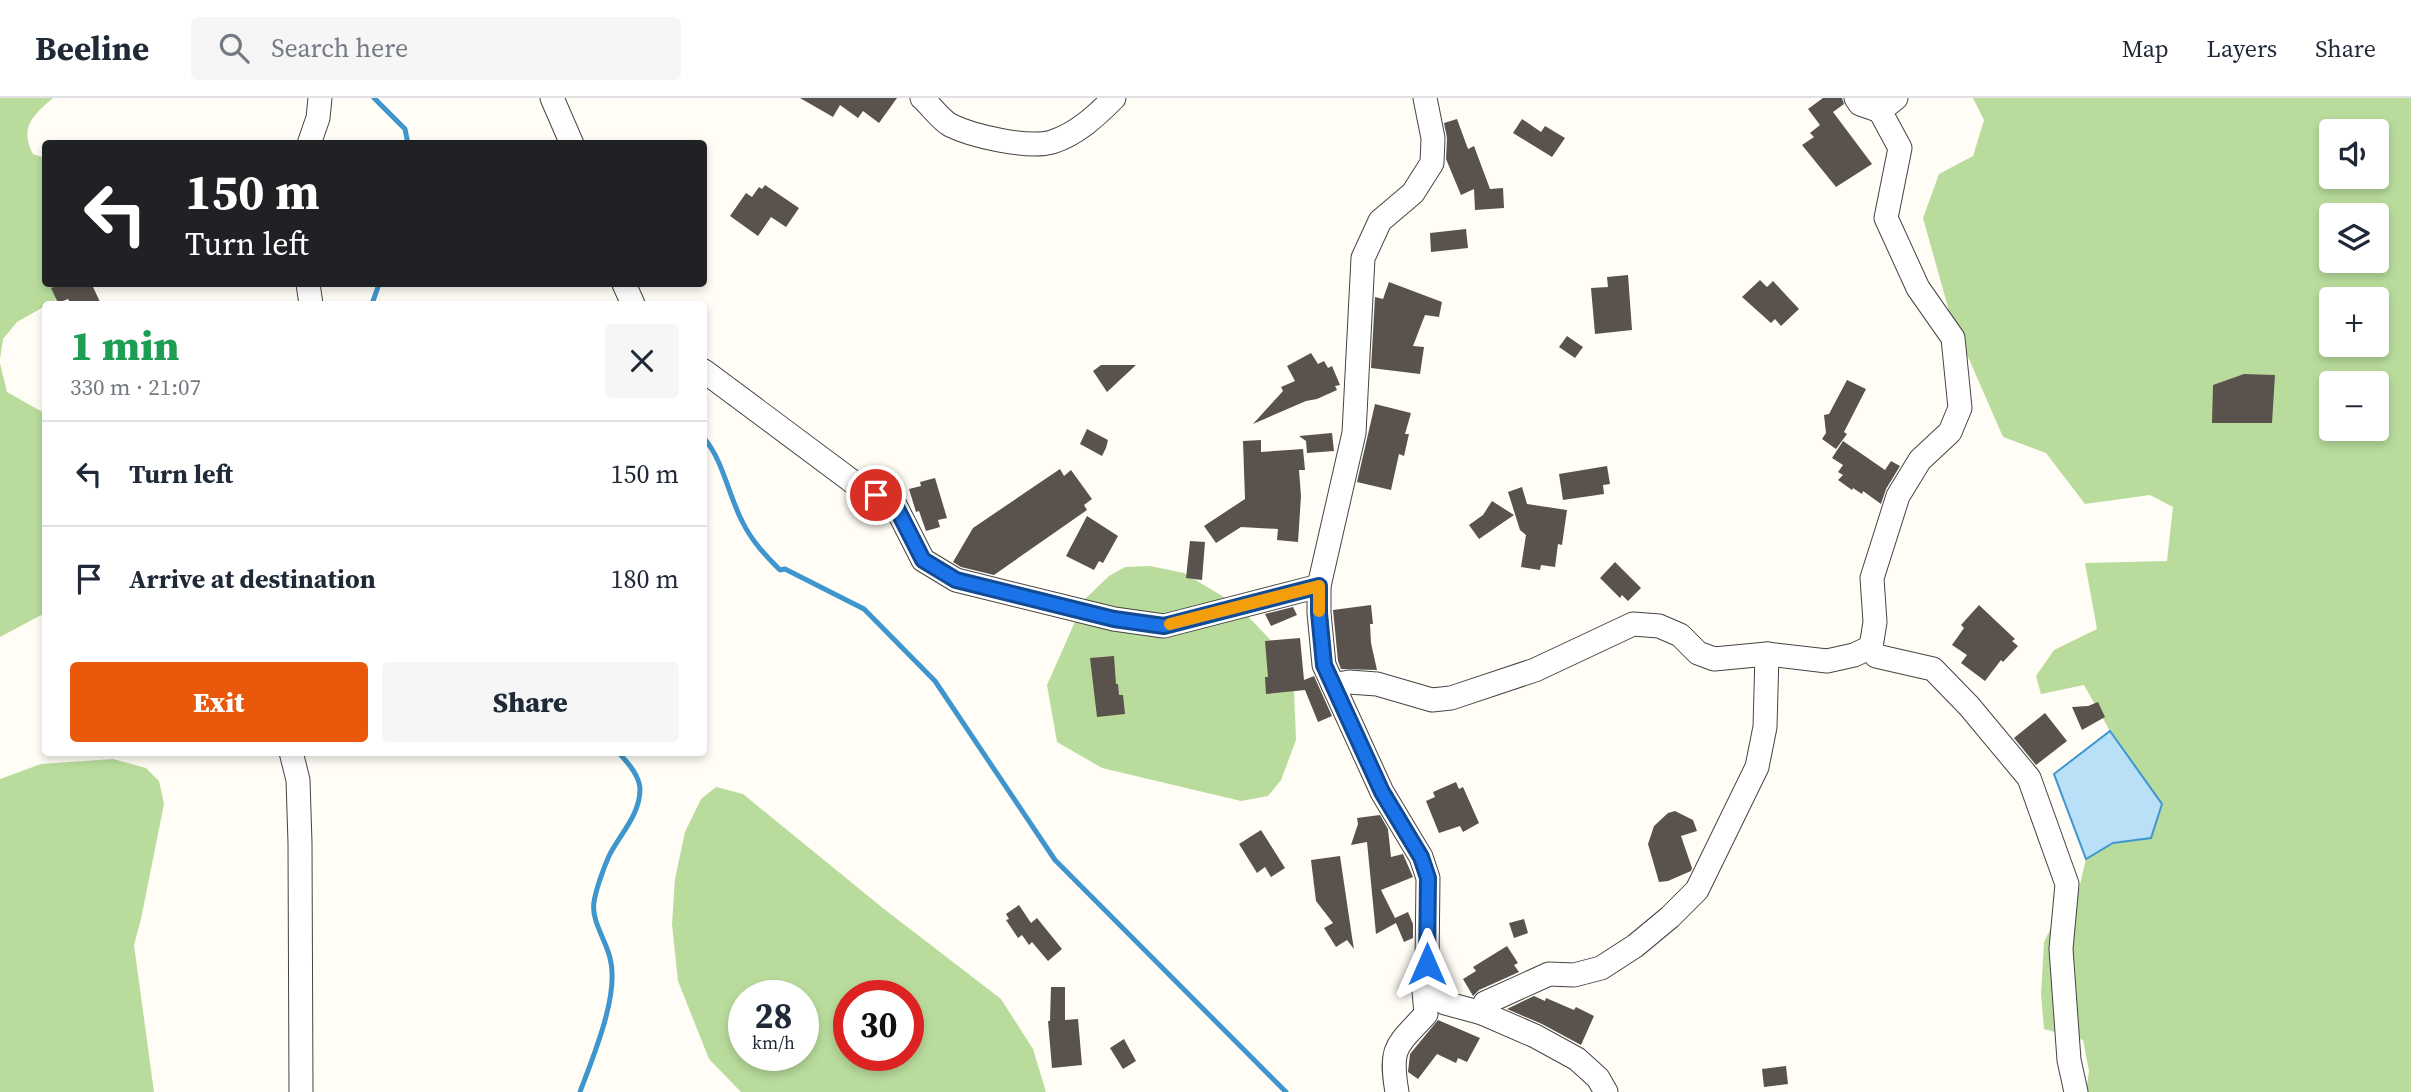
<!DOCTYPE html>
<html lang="en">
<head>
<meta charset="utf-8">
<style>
  :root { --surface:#fff; --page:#f6f6f7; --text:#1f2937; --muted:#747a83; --line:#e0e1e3; --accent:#ea580c }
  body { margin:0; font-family:"Source Serif 4",serif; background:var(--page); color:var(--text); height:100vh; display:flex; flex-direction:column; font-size:26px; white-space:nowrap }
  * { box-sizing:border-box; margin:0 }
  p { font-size:23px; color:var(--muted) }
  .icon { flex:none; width:38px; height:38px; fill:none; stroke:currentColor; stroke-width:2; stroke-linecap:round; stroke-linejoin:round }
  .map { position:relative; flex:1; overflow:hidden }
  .details { position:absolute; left:42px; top:203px; width:665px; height:455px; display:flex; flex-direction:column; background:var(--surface); border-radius:7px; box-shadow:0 4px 10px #0003 }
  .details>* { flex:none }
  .banner { position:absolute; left:42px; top:42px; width:665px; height:147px; border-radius:7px; box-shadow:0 4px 10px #0003; background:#202124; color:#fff; overflow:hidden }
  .fabs { position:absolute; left:2319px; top:21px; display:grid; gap:14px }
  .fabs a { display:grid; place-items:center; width:70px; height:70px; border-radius:7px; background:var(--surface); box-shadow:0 4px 10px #0003; font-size:35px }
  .speed { position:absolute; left:728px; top:882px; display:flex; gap:14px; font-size:35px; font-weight:700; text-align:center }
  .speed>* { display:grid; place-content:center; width:91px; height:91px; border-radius:50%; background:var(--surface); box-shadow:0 4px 10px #0003; line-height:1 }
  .speed small { font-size:18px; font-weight:400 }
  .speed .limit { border:10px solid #d22; background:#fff; color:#111 }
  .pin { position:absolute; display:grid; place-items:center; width:60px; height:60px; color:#fff; margin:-30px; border:4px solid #fff; border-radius:50%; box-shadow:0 2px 7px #0007 }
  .me { position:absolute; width:77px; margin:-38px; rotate:0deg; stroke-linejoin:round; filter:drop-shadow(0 0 5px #0008) }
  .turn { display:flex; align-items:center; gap:24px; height:147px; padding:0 28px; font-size:32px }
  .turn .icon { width:91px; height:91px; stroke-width:2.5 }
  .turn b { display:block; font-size:49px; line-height:60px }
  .round { display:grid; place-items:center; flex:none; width:74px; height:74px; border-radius:7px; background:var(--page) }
  .headline { display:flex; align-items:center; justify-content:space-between; height:119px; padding:0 28px }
  h1 { font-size:42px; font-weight:800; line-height:52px; color:#1e9e55 }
  .primary-button { display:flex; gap:14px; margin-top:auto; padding:14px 28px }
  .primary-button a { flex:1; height:80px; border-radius:7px; background:var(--accent); color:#fff; font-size:28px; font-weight:800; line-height:80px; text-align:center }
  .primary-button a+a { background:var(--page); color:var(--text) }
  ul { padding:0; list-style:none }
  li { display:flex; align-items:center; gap:21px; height:105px; padding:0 28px; border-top:2px solid var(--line) }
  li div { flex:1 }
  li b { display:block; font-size:26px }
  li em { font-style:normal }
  header { display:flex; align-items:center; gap:42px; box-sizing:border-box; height:98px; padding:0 35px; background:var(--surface); border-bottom:2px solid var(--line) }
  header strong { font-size:33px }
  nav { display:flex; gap:38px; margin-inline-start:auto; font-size:24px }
  .search { width:490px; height:63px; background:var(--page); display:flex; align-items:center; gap:18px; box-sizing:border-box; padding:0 24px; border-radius:7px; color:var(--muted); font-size:26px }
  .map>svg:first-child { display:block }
  .forest { fill:#b9dc9c; fill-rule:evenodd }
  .water { fill:#b9e0f7; stroke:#3f96cf; stroke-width:2 }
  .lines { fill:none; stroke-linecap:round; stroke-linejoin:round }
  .stream { stroke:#3f96cf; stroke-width:5 }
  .building { fill:#5a524d }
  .minor-casing { stroke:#444; stroke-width:25 }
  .minor { stroke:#fff; stroke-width:23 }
  .route-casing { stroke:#114b97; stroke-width:18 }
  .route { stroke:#1a73e8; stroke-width:12 }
  .slow { stroke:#f59e0b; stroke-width:12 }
</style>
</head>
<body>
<header>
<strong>Beeline</strong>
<div class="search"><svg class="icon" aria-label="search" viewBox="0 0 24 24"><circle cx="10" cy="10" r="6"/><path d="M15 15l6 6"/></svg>Search here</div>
<nav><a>Map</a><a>Layers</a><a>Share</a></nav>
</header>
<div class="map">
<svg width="2411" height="994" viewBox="0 0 2411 994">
  <rect width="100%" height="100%" fill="#fffdf5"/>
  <g class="forest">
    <path d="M0,0H53C33,17 19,30 33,56L45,60L46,186H84L17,224L3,241L0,261Z"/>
    <path d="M1973,0H2411V994H2086L2089,973L2083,942L2044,931L2041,896L2044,844L2059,814L2078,795L2086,761L2113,745L2151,740L2162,706L2110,633L2084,587L2041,596L2036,578L2054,552L2097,531L2085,465L2167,463L2173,409L2150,397L2085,406L2046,355L2003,339L1951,220L1923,120L1939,76L1973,58L1984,22ZM2331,33H2376V79H2331ZM2331,117H2376V163H2331ZM2331,201H2376V247H2331ZM2331,285H2376V331H2331Z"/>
    <polygon points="0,265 7,294 46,316 45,515 0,539"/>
    <polygon points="1150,468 1184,475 1237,507 1284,556 1294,593 1296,642 1281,682 1268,698 1241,703 1102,670 1057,644 1047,587 1085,501 1109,478 1125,469"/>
    <polygon points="113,661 146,670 159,683 164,706 141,821 134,847 154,994 0,994 0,681 41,666"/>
    <path d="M716,689L743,696L884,811L1001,901L1033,951L1046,994H741L709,961L678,883L672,826L675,781L685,734L701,701ZM744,898H803V957H744ZM849,898H908V957H849Z"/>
  </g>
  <polygon class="water" points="2110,633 2162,706 2151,740 2113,745 2086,761 2054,676"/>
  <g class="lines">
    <g class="stream">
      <polyline points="374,0 405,31 408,46"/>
      <polyline points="372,206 379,186"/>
      <path d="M704,340C724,364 728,397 743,425C752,443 765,457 780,472L785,471L864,511L935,583L1055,762L1286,994"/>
      <path d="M580,994C593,959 620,896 610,860C606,842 591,823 594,804C596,791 604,769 609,758C620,736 640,717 640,691C639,676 627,664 618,654"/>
    </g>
  </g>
  <g class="building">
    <polygon points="800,0 897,0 879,25 863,13 858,20 840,7 833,19"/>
    <polygon points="1823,0 1842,0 1844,6 1833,14 1872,66 1836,89 1802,47 1814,39 1810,35 1820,27 1808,11"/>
    <polygon points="1457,21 1468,51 1474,48 1490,91 1503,90 1504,110 1475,112 1474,91 1461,97 1446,61 1447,40 1444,25"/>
    <polygon points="1522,21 1541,34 1545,28 1565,40 1552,59 1513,35"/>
    <polygon points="765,87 799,110 786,129 771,119 758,138 730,118 746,95 752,99 759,89 762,91"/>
    <polygon points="1466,131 1468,150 1431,154 1430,135"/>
    <polygon points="1628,177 1632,232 1595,236 1591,190 1608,189 1607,179"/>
    <polygon points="1760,182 1767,189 1773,183 1799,211 1781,228 1775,221 1771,225 1742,199"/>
    <polygon points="1389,184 1442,204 1439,219 1425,217 1413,248 1424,249 1420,276 1371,270 1375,199 1383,201"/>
    <polygon points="53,186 100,186 93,189 101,206 71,206 68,201 58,205 51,190 54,189"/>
    <polygon points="1567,238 1583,249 1575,260 1559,249"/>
    <polygon points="1311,255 1318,266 1324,263 1328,270 1332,268 1340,287 1335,288 1337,292 1317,301 1306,303 1253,326 1283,293 1281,289 1295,283 1287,268"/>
    <polygon points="1101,267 1136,267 1107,294 1093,273"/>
    <polygon points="2244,276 2275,277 2272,325 2212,325 2213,287"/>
    <polygon points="1847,282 1866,291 1844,334 1847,336 1836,351 1822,341 1826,335 1824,317 1829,316"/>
    <polygon points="1375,306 1411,315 1405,336 1409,336 1404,358 1399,356 1391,392 1357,384"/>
    <polygon points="1087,331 1108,342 1106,350 1102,358 1080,346"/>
    <polygon points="1332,335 1334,353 1307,355 1306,343 1299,338"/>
    <polygon points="1261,342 1261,354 1303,351 1305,372 1299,372 1301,398 1298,444 1277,442 1278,431 1241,429 1216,445 1204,428 1245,401 1243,343"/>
    <polygon points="1843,343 1885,372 1891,363 1900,368 1886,391 1881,406 1863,393 1862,396 1853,390 1852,392 1838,382 1843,377 1838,374 1843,367 1832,360"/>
    <polygon points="1607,368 1610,386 1603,387 1604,396 1563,402 1559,376"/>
    <polygon points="1060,371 1064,378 1071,372 1092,401 1084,407 1087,412 994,477 961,469 953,464 973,430"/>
    <polygon points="935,380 947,420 938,422 940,429 926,433 919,413 916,414 909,391 921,388 920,384"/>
    <polygon points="1522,389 1527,406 1567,412 1562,447 1558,446 1555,469 1541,467 1540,472 1521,469 1526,437 1520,432 1508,394"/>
    <polygon points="1492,403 1514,417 1479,441 1469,427 1483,417"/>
    <polygon points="1087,418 1118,438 1103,465 1099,463 1094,472 1066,458"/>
    <polygon points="1190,443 1205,444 1202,482 1186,480"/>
    <polygon points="1615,464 1641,490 1628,503 1622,497 1620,500 1600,480"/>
    <polygon points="1371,507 1373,526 1370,526 1371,545 1377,572 1341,571 1338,563 1333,512"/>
    <polygon points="1979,507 2015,541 2012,543 2018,548 2003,564 2001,562 1985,583 1961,565 1967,557 1952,547 1964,530 1961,527"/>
    <polygon points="1293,509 1297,517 1271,528 1265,516"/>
    <polygon points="1300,540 1304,582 1314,578 1332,618 1318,624 1305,592 1266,596 1265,579 1268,579 1265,543"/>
    <polygon points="1114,558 1116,586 1118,586 1119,597 1123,597 1125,616 1097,619 1090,560"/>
    <polygon points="2098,604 2105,619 2082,632 2072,609 2088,608"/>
    <polygon points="2045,615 2067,643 2036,667 2014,640"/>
    <polygon points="1456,684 1459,691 1463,689 1479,725 1463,734 1460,728 1439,735 1426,703 1435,699 1433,694"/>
    <polygon points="1675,713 1693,722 1697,733 1681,738 1692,770 1691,773 1668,783 1659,784 1648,746 1654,728 1668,715"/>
    <polygon points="1380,717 1388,731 1391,759 1403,756 1413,779 1381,792 1395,820 1408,814 1413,826 1413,840 1404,844 1396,825 1376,836 1367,744 1351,747 1358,726 1357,720"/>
    <polygon points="1261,732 1285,770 1271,779 1265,769 1257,775 1239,746"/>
    <polygon points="1340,758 1352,839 1354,851 1347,842 1336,849 1324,830 1333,825 1316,803 1311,762"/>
    <polygon points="1019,807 1031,825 1037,820 1062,851 1048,863 1032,844 1029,847 1022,837 1018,840 1006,822 1009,821 1006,816"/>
    <polygon points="1524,821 1528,835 1514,840 1509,825"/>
    <polygon points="1507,848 1518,865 1514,867 1519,874 1479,892 1473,898 1463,881 1476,873 1473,869"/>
    <polygon points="1051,889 1065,889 1065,922 1078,921 1082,967 1052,970 1048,923 1050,923"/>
    <polygon points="1534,898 1545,903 1546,900 1574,912 1576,909 1594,918 1581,947 1542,926 1507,911"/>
    <polygon points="1438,922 1480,940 1467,964 1458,960 1456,965 1437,956 1418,981 1408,974 1410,956"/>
    <polygon points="1124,941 1136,963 1123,971 1110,950"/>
    <polygon points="1786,968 1788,986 1764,989 1762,971"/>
  </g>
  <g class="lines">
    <defs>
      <g id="minor">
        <polyline points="552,0 572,46"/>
        <path d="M922,0C931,8 940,21 950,27C972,38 1028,51 1052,44C1077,36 1096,18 1114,0"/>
        <polyline points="1425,0 1433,40 1432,65 1413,95 1380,123 1363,160 1354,335 1319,488 1319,515 1324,567 1382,694 1421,759 1428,780 1427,866 1434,885 1445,905 1482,915 1535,938 1577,961 1598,980 1606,994"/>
        <polyline points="1856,0 1860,6 1880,13 1896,0"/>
        <polyline points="309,46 318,20 320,0"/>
        <polyline points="308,186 311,206"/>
        <polyline points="624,186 633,206"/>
        <polyline points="704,273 857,387 895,407 923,462 956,482 1114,521 1164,528 1319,488"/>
        <polyline points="1871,549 1876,558 1933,571 1969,608 2029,680 2067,786 2061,851 2069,962 2076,994"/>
        <polyline points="1333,587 1349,584 1377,586 1432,602 1451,600 1535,572 1633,526 1659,528 1680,537 1698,555 1714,561 1767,556 1827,563 1854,557 1871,549 1875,524 1872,480 1898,398 1920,362 1950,334 1960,310 1953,240 1918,190 1886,120 1900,50 1880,13"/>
        <polyline points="291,654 298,682 300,745 301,994"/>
        <polyline points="1482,915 1485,905 1549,876 1574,877 1601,870 1635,848 1670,819 1697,792 1757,669 1765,629 1767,556"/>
        <path d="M1397,994C1389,948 1397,948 1426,916L1422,870"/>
      </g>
    </defs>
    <use href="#minor" class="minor-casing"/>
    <use href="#minor" class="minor"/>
  </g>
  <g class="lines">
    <defs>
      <polyline id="route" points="876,397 895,407 923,462 956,482 1114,521 1164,528 1319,488 1319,515 1324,567 1382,694 1421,759 1428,780 1427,866"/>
    </defs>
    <use href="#route" class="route-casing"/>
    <use href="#route" class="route"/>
    <polyline class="slow" points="1170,526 1319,488 1319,513"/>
  </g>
</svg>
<div class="fabs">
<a><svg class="icon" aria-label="sound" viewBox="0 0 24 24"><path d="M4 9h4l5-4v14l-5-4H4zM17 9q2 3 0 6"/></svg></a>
<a><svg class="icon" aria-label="layers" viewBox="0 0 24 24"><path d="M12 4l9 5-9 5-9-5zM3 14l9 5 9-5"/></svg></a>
<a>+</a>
<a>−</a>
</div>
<div class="speed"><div>28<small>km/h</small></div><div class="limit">30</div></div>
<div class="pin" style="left:876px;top:397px;background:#d93025"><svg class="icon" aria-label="arrive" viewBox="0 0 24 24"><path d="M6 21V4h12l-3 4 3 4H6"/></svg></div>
<svg class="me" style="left:1427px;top:866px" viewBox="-20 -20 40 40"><path d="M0-17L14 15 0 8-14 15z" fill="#1a73e8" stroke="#fff" stroke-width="4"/></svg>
<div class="banner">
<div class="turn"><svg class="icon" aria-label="left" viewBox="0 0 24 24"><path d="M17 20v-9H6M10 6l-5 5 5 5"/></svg><div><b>150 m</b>Turn left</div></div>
</div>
<section class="details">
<div class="headline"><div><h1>1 min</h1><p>330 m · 21:07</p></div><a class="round"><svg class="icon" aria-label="close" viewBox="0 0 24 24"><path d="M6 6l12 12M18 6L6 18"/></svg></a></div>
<ul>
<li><svg class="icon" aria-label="left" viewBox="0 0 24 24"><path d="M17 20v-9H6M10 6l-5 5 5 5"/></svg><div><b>Turn left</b></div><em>150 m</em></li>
<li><svg class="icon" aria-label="arrive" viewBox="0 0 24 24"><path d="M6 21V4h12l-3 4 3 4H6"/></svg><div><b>Arrive at destination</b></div><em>180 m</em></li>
</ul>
<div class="primary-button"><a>Exit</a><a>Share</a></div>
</section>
</div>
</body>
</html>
